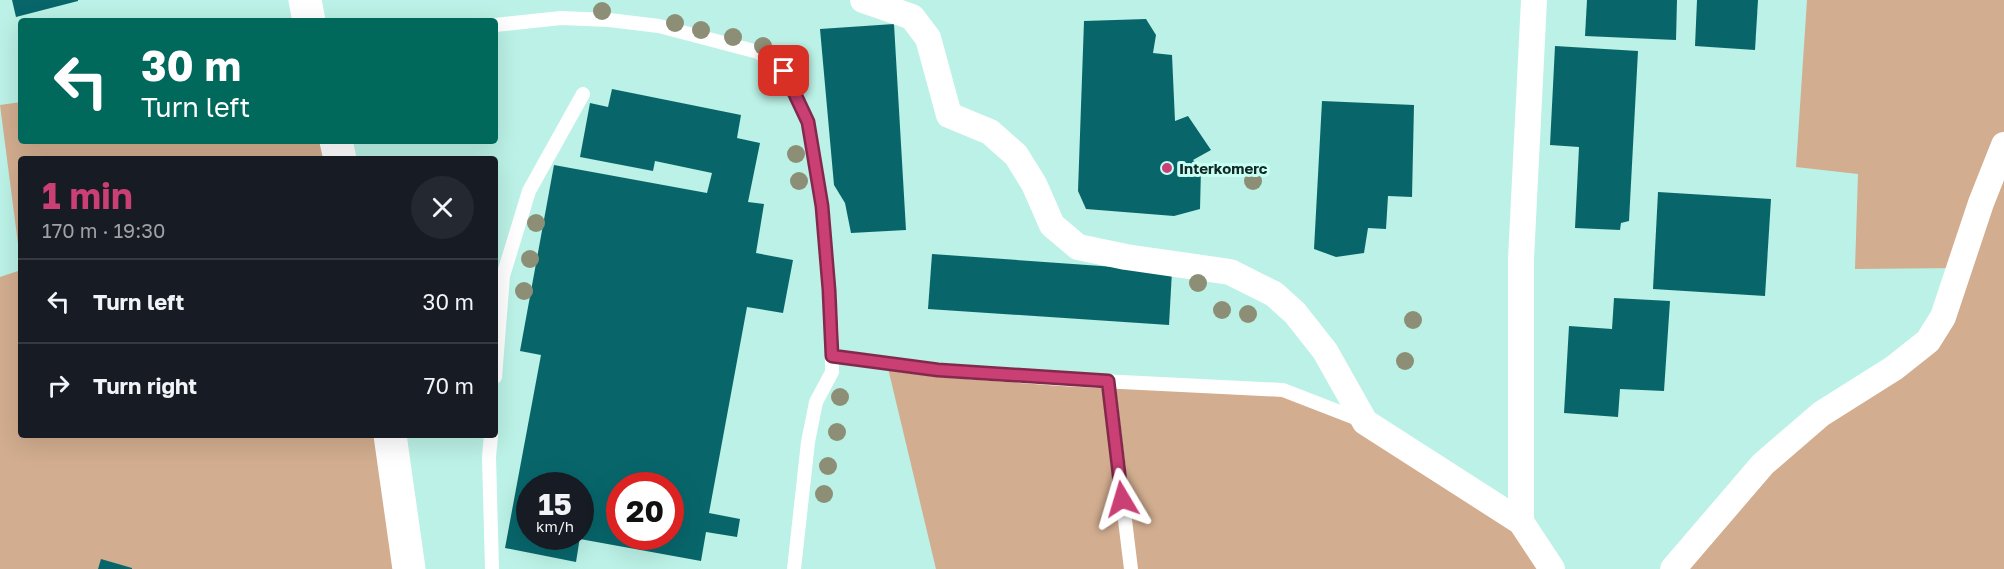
<!DOCTYPE html>
<html lang="en">
<head>
<meta charset="utf-8">
<style>
  :root { --surface:#171b24; --page:#242831; --text:#f1f3f6; --muted:#9ea1a6; --line:#363941; --accent:#ca3f74 }
  body { margin:0; font-family:"Golos Text",sans-serif; background:var(--page); color:var(--text); height:100vh; display:flex; flex-direction:column; font-size:22px; white-space:nowrap }
  * { box-sizing:border-box; margin:0 }
  p { font-size:20px; color:var(--muted) }
  .icon { flex:none; width:33px; height:33px; fill:none; stroke:currentColor; stroke-width:2; stroke-linecap:round; stroke-linejoin:round }
  .map { position:relative; flex:1; overflow:hidden }
  .drawer { position:absolute; left:18px; top:156px; width:480px; height:282px; display:flex; flex-direction:column; background:var(--surface); border-radius:6px; box-shadow:0 6px 24px #0002 }
  .drawer>* { flex:none }
  .banner { position:absolute; left:18px; top:18px; width:480px; height:126px; border-radius:6px; box-shadow:0 6px 24px #0002; background:#00695c; color:#fff; overflow:hidden }
  .speed { position:absolute; left:516px; top:472px; display:flex; gap:12px; font-size:30px; font-weight:700; text-align:center }
  .speed>* { display:grid; place-content:center; width:78px; height:78px; border-radius:50%; background:var(--surface); box-shadow:0 6px 24px #0002; line-height:1 }
  .speed small { font-size:15px; font-weight:400 }
  .speed .limit { border:9px solid #d22; background:#fff; color:#111 }
  .pin { position:absolute; display:grid; place-items:center; width:51px; height:51px; color:#fff; margin:-26px; border-radius:12px; box-shadow:0 3px 9px #0006 }
  .me { position:absolute; width:66px; margin:-33px; rotate:353deg; stroke-linejoin:round; filter:drop-shadow(0 0 4px #0008) }
  .turn { display:flex; align-items:center; gap:21px; height:126px; padding:0 24px; font-size:27px }
  .turn .icon { width:78px; height:78px; stroke-width:2.5 }
  .turn b { display:block; font-size:42px; line-height:51px }
  .round { display:grid; place-items:center; flex:none; width:63px; height:63px; border-radius:32px; background:var(--page) }
  .overview { display:flex; align-items:center; justify-content:space-between; height:102px; padding:0 24px }
  h1 { font-size:36px; font-weight:700; line-height:45px; color:var(--accent) }
  ul { padding:0; list-style:none }
  li { display:flex; align-items:center; gap:18px; height:84px; padding:0 24px; border-top:2px solid var(--line) }
  li div { flex:1 }
  li b { display:block; font-size:22px }
  li em { font-style:normal }
  .map>svg:first-child { display:block }
  .green { fill:#d2ad8f }
  .building { fill:#08666b; fill-rule:evenodd }
  .lines { fill:none; stroke-linecap:round; stroke-linejoin:round }
  .lane { stroke:#fff; stroke-width:14 }
  .street { stroke:#fff; stroke-width:26 }
  .secondary { stroke:#fff; stroke-width:33 }
  .tree { fill:#8c8f75 }
  .route-casing { stroke:#83294b; stroke-width:15 }
  .route { stroke:#ca3f74; stroke-width:10 }
  .poi-dot { fill:#ca3f74; stroke:#c8fff3; stroke-width:2 }
  .labels { text-anchor:middle; dominant-baseline:central; stroke-width:6; stroke-linejoin:round; paint-order:stroke }
  .poi-label { font-size:15px; font-weight:bold; fill:#132925; stroke:#c8fff3; text-anchor:start }
</style>
</head>
<body>
<div class="map">
<svg width="2004" height="569" viewBox="0 0 2004 569">
  <rect width="100%" height="100%" fill="#bbf1e6"/>
  <g class="green">
    <polygon points="1807,0 2004,0 2004,569 1673,569 1763,464 1928,341 1958,268 1855,269 1858,174 1796,167"/>
    <polygon points="21,102 21,141 336,141 340,159 21,159 21,267 0,105"/>
    <polygon points="21,270 21,435 390,435 409,569 0,569 0,277"/>
    <polygon points="887,364 1283,390 1365,422 1521,522 1552,569 936,569"/>
  </g>
  <g class="building">
    <polygon points="12,0 78,0 78,1 16,17"/>
    <polygon points="1587,0 1677,0 1676,40 1585,36"/>
    <polygon points="1697,0 1758,0 1755,50 1695,46"/>
    <polygon points="1146,19 1156,35 1153,53 1172,55 1175,121 1188,116 1211,150 1193,160 1201,169 1200,209 1174,216 1086,209 1078,191 1084,21"/>
    <polygon points="894,24 906,230 851,233 845,203 834,185 820,29"/>
    <polygon points="1555,46 1638,51 1629,221 1621,223 1620,230 1575,228 1579,147 1550,145"/>
    <path d="M612,89L741,115L737,138L760,143L748,202L764,204L756,253L793,260L783,313L747,307L709,513L740,519L737,537L706,532L701,561L580,539V486H530V537H580L576,562L505,548L541,355L520,351L554,165L707,193L712,173L655,161L653,171L580,157L590,103L608,107ZM620,486H670V537H620Z"/>
    <polygon points="1322,101 1414,105 1412,197 1388,196 1386,229 1368,228 1364,253 1336,257 1314,249"/>
    <polygon points="1658,192 1771,199 1765,296 1653,289"/>
    <polygon points="932,254 1172,271 1169,325 928,309"/>
    <polygon points="1614,298 1670,301 1664,391 1620,389 1618,417 1564,413 1569,326 1612,329"/>
    <polygon points="101,559 132,568 132,569 98,569"/>
  </g>
  <g class="lines">
    <g class="lane">
      <polyline points="495,25 561,18 609,20 659,26 758,52 784,71 808,122 822,206 832,332 832,372 816,402 808,442 794,569"/>
      <polyline points="832,356 938,370 1061,379 1283,390 1363,421"/>
      <polyline points="495,377 503,276 529,191 583,94"/>
      <polyline points="1108,381 1131,569"/>
      <polyline points="491,435 489,457 492,569"/>
    </g>
    <g class="street">
      <polyline points="863,0 912,17 928,38 949,115 990,132 1016,155 1034,184 1052,225 1078,247 1126,257 1230,272 1274,294 1295,313 1325,351 1365,422 1521,522 1552,569"/>
      <polyline points="1521,522 1521,259 1534,0"/>
      <polyline points="1673,569 1763,464 1821,414 1894,368 1928,341 1943,317 1981,203 2004,145"/>
    </g>
    <g class="secondary">
      <polyline points="305,0 309,21"/>
      <polyline points="336,141 340,159"/>
      <polyline points="390,435 409,569"/>
    </g>
  </g>
  <g class="tree">
    <circle cx="602" cy="11" r="9"/>
    <circle cx="675" cy="23" r="9"/>
    <circle cx="701" cy="30" r="9"/>
    <circle cx="733" cy="37" r="9"/>
    <circle cx="763" cy="46" r="9"/>
    <circle cx="779" cy="55" r="9"/>
    <circle cx="796" cy="154" r="9"/>
    <circle cx="799" cy="181" r="9"/>
    <circle cx="1253" cy="181" r="9"/>
    <circle cx="536" cy="223" r="9"/>
    <circle cx="530" cy="259" r="9"/>
    <circle cx="1198" cy="283" r="9"/>
    <circle cx="524" cy="291" r="9"/>
    <circle cx="1222" cy="310" r="9"/>
    <circle cx="1248" cy="314" r="9"/>
    <circle cx="1413" cy="320" r="9"/>
    <circle cx="1405" cy="361" r="9"/>
    <circle cx="840" cy="397" r="9"/>
    <circle cx="837" cy="432" r="9"/>
    <circle cx="828" cy="466" r="9"/>
    <circle cx="824" cy="494" r="9"/>
  </g>
  <g class="lines">
    <defs>
      <polyline id="route" points="784,71 808,122 822,206 829,290 832,356 938,370 1108,381 1122,499"/>
    </defs>
    <use href="#route" class="route-casing"/>
    <use href="#route" class="route"/>
  </g>
  <circle class="poi-dot" cx="1167" cy="168" r="6"/>
  <g class="labels">
    <g class="poi-label">
      <text x="1179" y="168">Interkomerc</text>
    </g>
  </g>
</svg>
<div class="speed"><div>15<small>km/h</small></div><div class="limit">20</div></div>
<div class="pin" style="left:784px;top:71px;background:#d93025"><svg class="icon" aria-label="arrive" viewBox="0 0 24 24"><path d="M6 21V4h12l-3 4 3 4H6"/></svg></div>
<svg class="me" style="left:1122px;top:499px" viewBox="-20 -20 40 40"><path d="M0-17L14 15 0 8-14 15z" fill="#ca3f74" stroke="#fff" stroke-width="4"/></svg>
<div class="banner">
<div class="turn"><svg class="icon" aria-label="left" viewBox="0 0 24 24"><path d="M17 20v-9H6M10 6l-5 5 5 5"/></svg><div><b>30 m</b>Turn left</div></div>
</div>
<section class="drawer">
<div class="overview"><div><h1>1 min</h1><p>170 m · 19:30</p></div><a class="round"><svg class="icon" aria-label="close" viewBox="0 0 24 24"><path d="M6 6l12 12M18 6L6 18"/></svg></a></div>
<ul>
<li><svg class="icon" aria-label="left" viewBox="0 0 24 24"><path d="M17 20v-9H6M10 6l-5 5 5 5"/></svg><div><b>Turn left</b></div><em>30 m</em></li>
<li><svg class="icon" aria-label="right" viewBox="0 0 24 24"><path d="M7 20v-9h11M14 6l5 5-5 5"/></svg><div><b>Turn right</b></div><em>70 m</em></li>
</ul>
</section>
</div>
</body>
</html>
